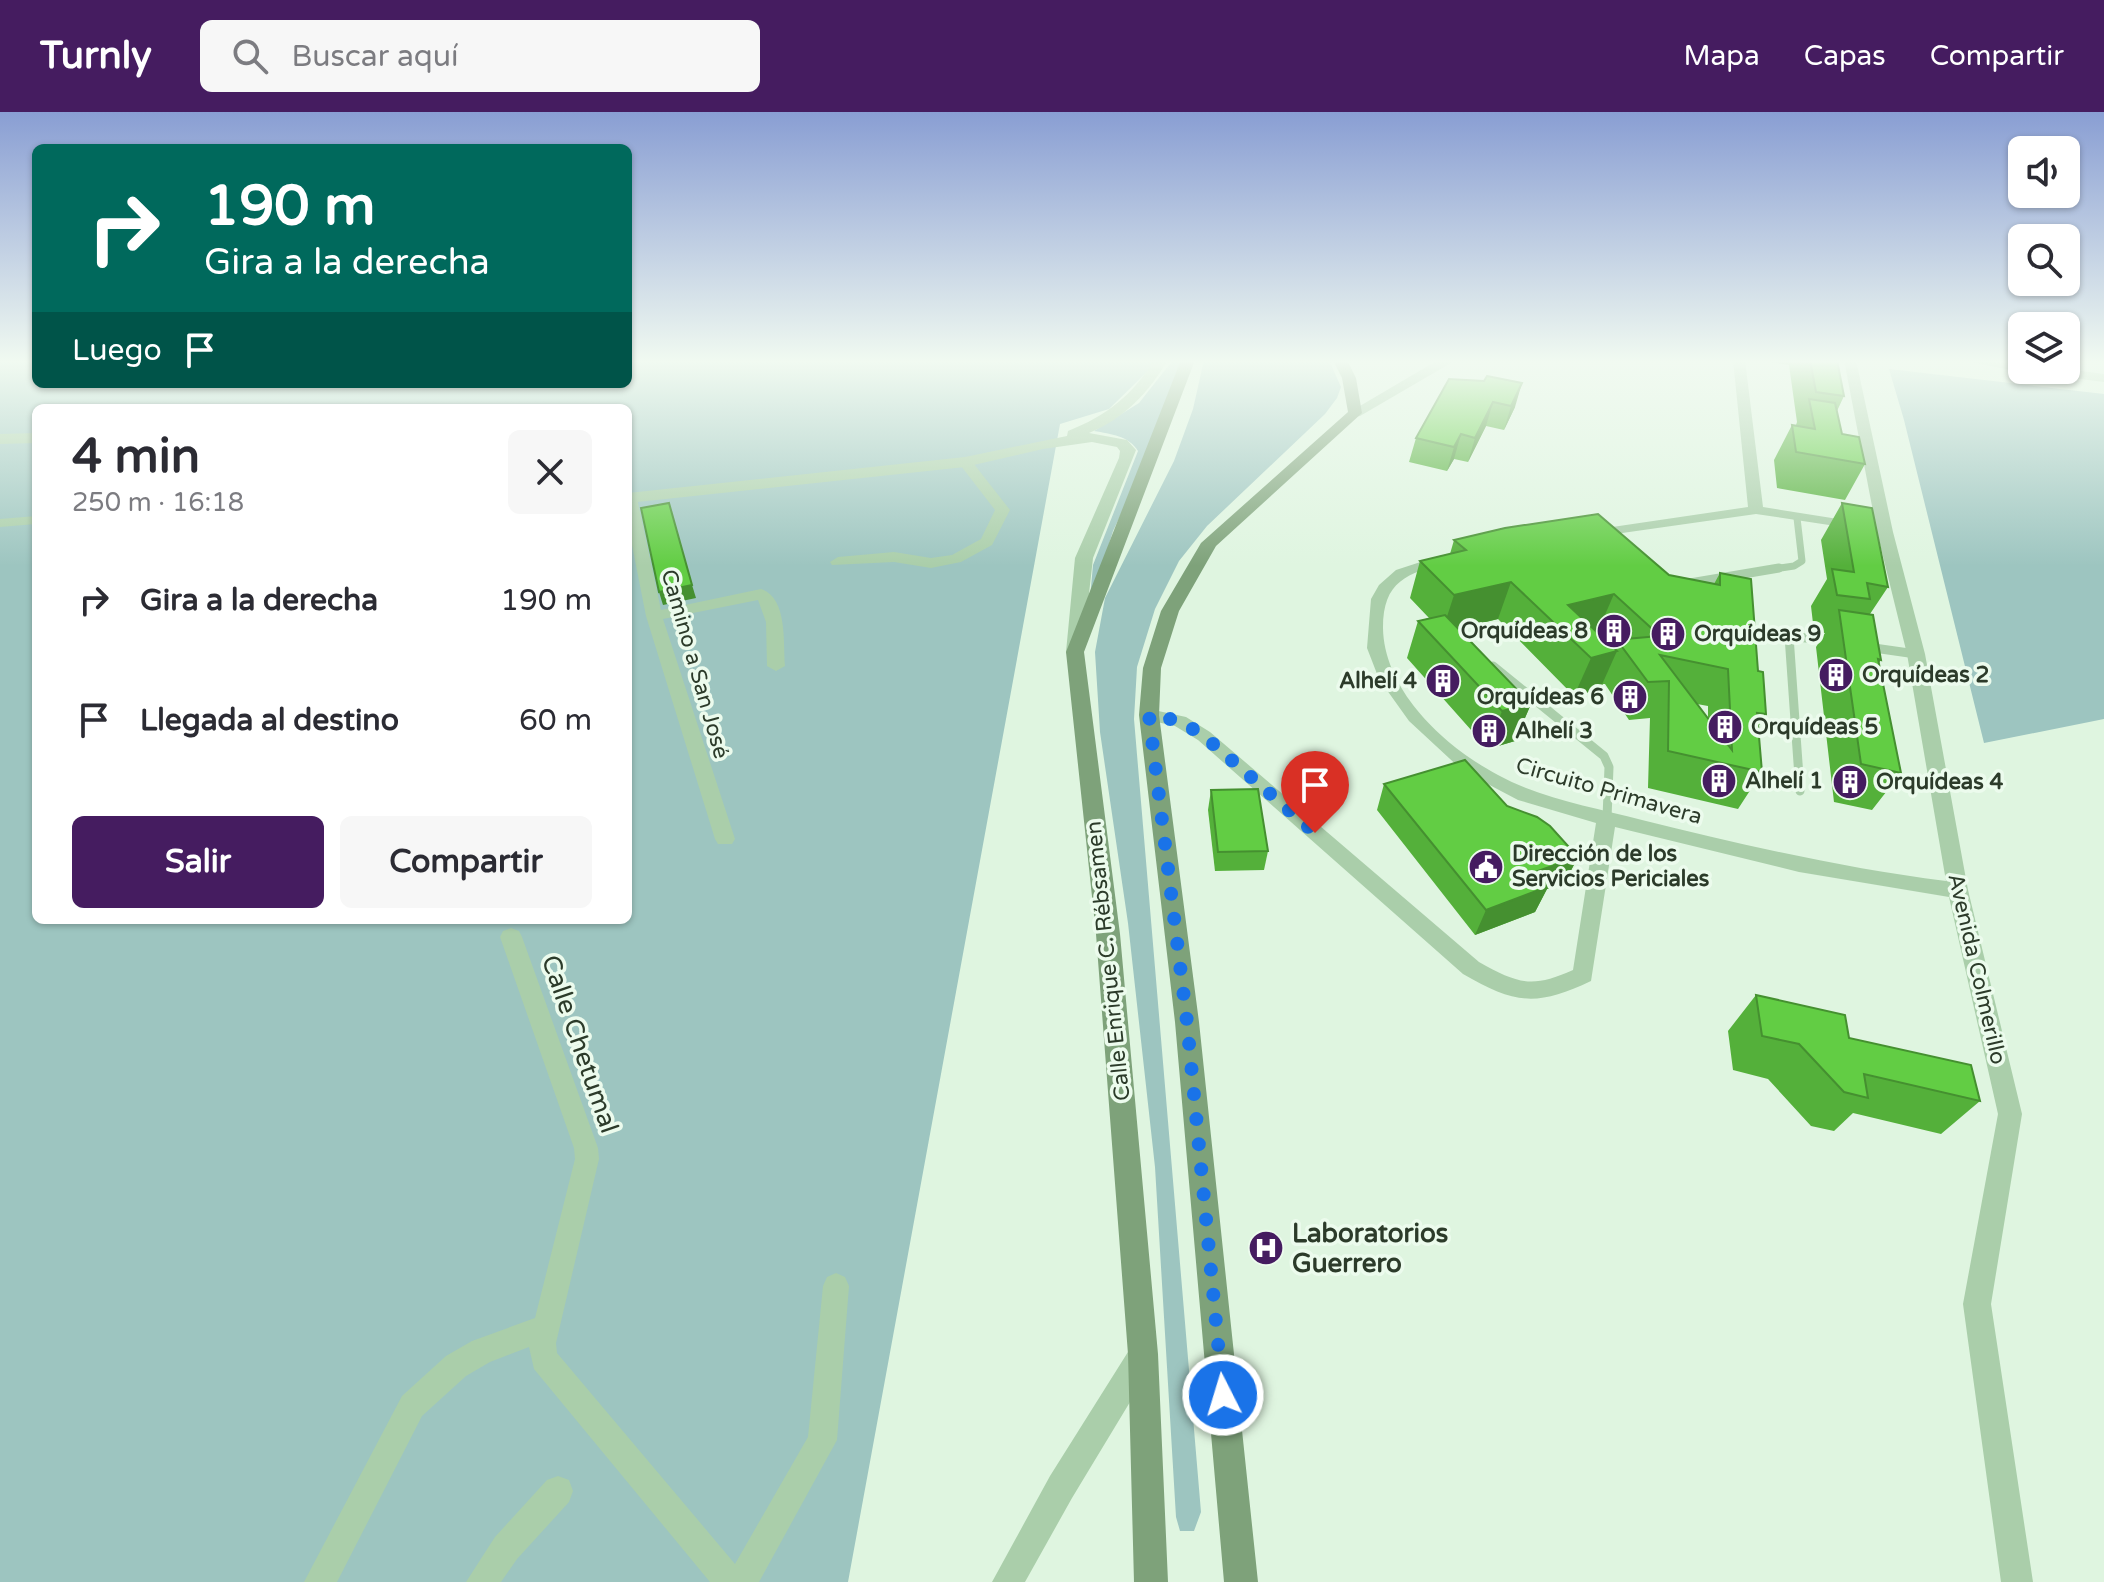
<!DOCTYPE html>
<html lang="es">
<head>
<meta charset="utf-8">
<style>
  :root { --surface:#fff; --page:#f7f7f7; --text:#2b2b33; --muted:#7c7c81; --accent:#451c60 }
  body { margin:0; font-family:"Varela Round",sans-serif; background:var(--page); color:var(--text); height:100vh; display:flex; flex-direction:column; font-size:30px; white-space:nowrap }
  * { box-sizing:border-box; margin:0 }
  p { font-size:26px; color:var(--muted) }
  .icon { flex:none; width:44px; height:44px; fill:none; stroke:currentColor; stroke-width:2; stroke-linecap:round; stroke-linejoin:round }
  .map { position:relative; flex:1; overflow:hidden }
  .details { position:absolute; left:32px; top:292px; width:600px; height:520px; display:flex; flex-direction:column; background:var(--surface); border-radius:12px; box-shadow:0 2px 6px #0004 }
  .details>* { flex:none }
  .guide { position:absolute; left:32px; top:32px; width:600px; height:244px; border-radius:12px; box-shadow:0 2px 6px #0004; background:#00695c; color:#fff; overflow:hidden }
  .buttons { position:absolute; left:2008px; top:24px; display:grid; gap:16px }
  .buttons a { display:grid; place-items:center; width:72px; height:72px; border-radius:12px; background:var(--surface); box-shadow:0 2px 6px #0004; font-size:40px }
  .pin { position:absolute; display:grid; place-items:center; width:68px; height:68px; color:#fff; margin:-82px -34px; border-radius:50% 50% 50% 0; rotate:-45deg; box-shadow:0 0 8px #0007 }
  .pin .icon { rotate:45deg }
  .me { position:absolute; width:88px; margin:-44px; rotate:355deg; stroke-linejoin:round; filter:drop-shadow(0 0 6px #0008) }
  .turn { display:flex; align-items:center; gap:28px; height:168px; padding:0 40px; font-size:36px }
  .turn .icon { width:104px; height:104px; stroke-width:2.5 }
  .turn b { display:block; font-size:56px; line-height:68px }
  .then { display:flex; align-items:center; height:76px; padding:0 40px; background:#0003; gap:16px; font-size:30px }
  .round { display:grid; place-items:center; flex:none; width:84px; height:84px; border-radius:12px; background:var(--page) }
  .summary { display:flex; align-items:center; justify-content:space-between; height:136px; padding:0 40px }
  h1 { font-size:48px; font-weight:700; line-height:60px }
  .action { display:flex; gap:16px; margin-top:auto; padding:16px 40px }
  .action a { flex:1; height:92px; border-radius:12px; background:var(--accent); color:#fff; font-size:32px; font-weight:700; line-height:92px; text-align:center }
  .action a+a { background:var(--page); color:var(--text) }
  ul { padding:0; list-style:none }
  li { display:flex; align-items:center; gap:24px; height:120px; padding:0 40px }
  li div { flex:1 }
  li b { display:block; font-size:30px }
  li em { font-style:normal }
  header { display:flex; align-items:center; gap:48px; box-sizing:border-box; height:112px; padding:0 40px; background:var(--accent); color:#fff }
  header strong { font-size:38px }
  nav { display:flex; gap:44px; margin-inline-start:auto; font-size:28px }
  .search { width:560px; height:72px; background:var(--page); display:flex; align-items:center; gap:20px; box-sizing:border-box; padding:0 28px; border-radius:12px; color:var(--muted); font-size:30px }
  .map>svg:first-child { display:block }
  .green { fill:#9dc5c0; fill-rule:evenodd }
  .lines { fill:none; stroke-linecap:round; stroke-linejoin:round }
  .service-far1 { stroke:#aaceaa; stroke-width:7 }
  .service { stroke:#aaceaa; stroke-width:9 }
  .minor { fill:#aaceaa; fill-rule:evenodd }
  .tertiary { fill:#aaceaa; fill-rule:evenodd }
  .secondary { fill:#7ea27a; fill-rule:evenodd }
  .wall { fill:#54b03a; fill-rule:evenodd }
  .shaded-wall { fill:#459030 }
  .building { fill:#62cd44; stroke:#459030; stroke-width:2; fill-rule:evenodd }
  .route { stroke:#1a73e8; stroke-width:14; stroke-dasharray:0 25.2 }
  .labels { text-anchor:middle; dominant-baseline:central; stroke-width:7; stroke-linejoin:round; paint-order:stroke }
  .poi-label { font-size:22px; font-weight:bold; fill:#2c3b2a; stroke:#ecfbed; text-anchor:start }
  .street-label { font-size:22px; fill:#2c3b2a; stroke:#ecfbed }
  .near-street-label { font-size:26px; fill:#2c3b2a; stroke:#ecfbed }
  .near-poi-label { font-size:26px; font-weight:bold; fill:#2c3b2a; stroke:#ecfbed; text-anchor:start }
</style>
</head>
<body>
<header>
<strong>Turnly</strong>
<div class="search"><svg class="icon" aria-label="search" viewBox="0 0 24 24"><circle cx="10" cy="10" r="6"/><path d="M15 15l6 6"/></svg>Buscar aquí</div>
<nav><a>Mapa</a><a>Capas</a><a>Compartir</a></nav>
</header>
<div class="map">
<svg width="2104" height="1470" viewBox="0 0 2104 1470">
  <rect width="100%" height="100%" fill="#dff5e0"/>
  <g class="green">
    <path d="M0,248H36V272H628V248H1154L1149,258L1109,297L1060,312L848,1470H0ZM36,296H628V808H36Z"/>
    <path d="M1173,248H1183L1142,357L1113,419L1089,497L1093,453L1138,339C1129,324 1111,322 1094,319L1139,291Z"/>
    <polygon points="1204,248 1329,248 1341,275 1337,286 1325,302 1207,414 1179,449 1155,497 1137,555 1134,607 1201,1400 1194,1419 1180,1419 1176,1405 1155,1055 1128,811 1100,620 1095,540 1105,486 1174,349 1193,297"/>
    <polygon points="1889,257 2104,282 2104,607 1984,631 1904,308"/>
  </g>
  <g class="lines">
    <polyline class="service-far1" points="1767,458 1794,454 1802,449 1797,406"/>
    <g class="service">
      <polyline points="1690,471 1779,456"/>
      <polyline points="1867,535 1916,542"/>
      <polyline points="1493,554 1604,644 1609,655 1607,706"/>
      <polyline points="1800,679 1789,524 1831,529"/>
    </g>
    <g class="minor">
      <polygon points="1733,248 1745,248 1763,395 1857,410 1862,412 1862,418 1756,402 1587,426 1587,420 1592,418 1748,395"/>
      <path d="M1844,248H1856L1893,420L1925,542L1968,778L2022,1002L1991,1192L2033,1470H2001L1963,1192L1998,1002L1949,785L1799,760L1615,715L1591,869C1536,895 1515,892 1463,862L1198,628L1175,614L1143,607L1140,603L1149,597L1186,605L1210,620L1479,850C1517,871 1531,877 1573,858L1596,711L1518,688L1463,659L1409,609L1379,567L1367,536L1371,487L1379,473L1396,458L1442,443L1450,448L1448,451C1407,461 1383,469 1383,516C1384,579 1445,635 1498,663C1542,687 1594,695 1642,708C1743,733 1843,756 1946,769L1907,542L1877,420Z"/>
      <polygon points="1960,248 2022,252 2022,258 2027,258 2022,260"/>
      <polygon points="2066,257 2104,262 2104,270 2041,262 2035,258"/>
      <polygon points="965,346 970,347 1010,398 992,433 961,450 931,456 894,450 832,453 830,450 838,445 894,440 931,446 952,443 981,427 995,398 958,350"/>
      <path d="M628,382L637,386L661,498L761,477C788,486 783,531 785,554L776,559L767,554L766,510L758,488L663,507L735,727L732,732H718L715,727L646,504L628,413Z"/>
      <polygon points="36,404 36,412 0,415 0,407"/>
      <polygon points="511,816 519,819 522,825 598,1036 599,1047 556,1231 557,1241 735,1452 808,1325 823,1174 827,1165 836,1161 845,1165 849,1174 837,1328 759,1470 710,1470 534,1257 529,1235 490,1250 466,1264 422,1304 337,1470 304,1470 402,1284 446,1244 472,1229 535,1206 575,1047 574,1036 500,825 503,819"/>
      <polygon points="1143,1228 1153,1232 1157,1242 1153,1252 1072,1386 1025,1470 992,1470 1050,1364 1133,1232"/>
      <polygon points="558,1364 569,1368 573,1379 569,1390 517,1447 501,1470 466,1470 495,1425 547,1368"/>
    </g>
    <g class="tertiary">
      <path d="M1154,248H1168C1148,281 1125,306 1089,321L1127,328L1136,338L1093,446L1082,544H1068L1066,540L1075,446L1119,346L1120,339L1117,335L1092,330L1043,337L965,355L628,391V381L965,345L1067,324L1068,319C1106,304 1133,283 1154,248Z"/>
      <polygon points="1438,248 1456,248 1360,304 1355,305 1348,301"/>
      <polygon points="36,321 36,331 0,332 0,322"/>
    </g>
    <g class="secondary">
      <polygon points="1181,248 1195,248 1084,540 1120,822 1158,1242 1168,1470 1134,1470 1128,1242 1096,822 1066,540"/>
      <polygon points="1333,248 1347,248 1356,266 1362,301 1216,434 1179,499 1161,556 1159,603 1199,910 1258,1470 1224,1470 1175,910 1139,603 1143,556 1161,499 1201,431 1348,300 1342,266"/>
    </g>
  </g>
  <g class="wall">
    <polygon points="1759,248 1837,248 1844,284 1837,299 1842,322 1865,352 1845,388 1777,376 1774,348 1792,313 1796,313 1797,310 1789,253"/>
    <polygon points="1449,267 1515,295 1504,318 1486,314 1468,350 1454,347 1447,359 1409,350 1416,326"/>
    <polygon points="1842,391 1888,475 1870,502 1881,548 1879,551 1901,661 1872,698 1834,690 1816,535 1825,521 1814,520 1811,494 1827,467 1821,428"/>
    <path d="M1454,428L1714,472L1720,461L1758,559L1766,602L1758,615L1762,660L1738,697L1648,676L1650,606L1629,608L1605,572H1603L1600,577L1574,584L1498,507L1458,517L1531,592L1515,629L1488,637L1407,546L1418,509L1429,506L1410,486L1420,449L1450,442ZM1596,519H1598L1612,532L1611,534ZM1697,592L1708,594V606Z"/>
    <polygon points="1384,672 1507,694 1578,745 1565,770 1547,777 1535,800 1475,823 1377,698"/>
    <polygon points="1211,678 1268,739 1264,758 1215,759 1208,698"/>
    <polygon points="1756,883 1849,926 1980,989 1941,1022 1853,1001 1834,1019 1811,1014 1768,967 1733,958 1728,919"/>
  </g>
  <g class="shaded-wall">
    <polygon points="1522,271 1515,295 1504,318 1511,294"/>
    <polygon points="1493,290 1486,314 1468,350 1475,326"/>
    <polygon points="1461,322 1454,347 1447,359 1454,335"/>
    <polygon points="1511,470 1498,507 1442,520 1454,483"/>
    <polygon points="692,473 696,486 663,493 659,480"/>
    <polygon points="1614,482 1598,519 1570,526 1568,493"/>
    <polygon points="1617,539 1600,577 1574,584 1591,546"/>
    <polygon points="1531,592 1515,629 1488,637 1502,599"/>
    <polygon points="1578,745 1565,770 1547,777 1535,800 1475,823 1486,798 1535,760"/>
  </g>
  <g class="building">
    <polygon points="1810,248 1837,248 1844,284 1816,280"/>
    <polygon points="1487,264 1522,271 1511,294 1493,290 1475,326 1461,322 1454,335 1416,326 1449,267 1484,269"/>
    <polygon points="1809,287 1835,291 1842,322 1859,325 1865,352 1796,340 1792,313 1815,317"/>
    <polygon points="669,391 692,473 659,480 641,396"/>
    <polygon points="1842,391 1872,396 1888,475 1867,471 1870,487 1837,483 1832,457 1854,460"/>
    <path d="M1598,402L1669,463L1720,473V461L1751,467L1758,559L1763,560L1766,602L1757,601L1762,660L1668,639L1669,569L1648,570L1622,535L1614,533V528L1660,524L1614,482L1568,493L1617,539L1591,546L1511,470L1454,483L1420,449L1466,438L1454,428L1505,416ZM1660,543L1728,557L1732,638Z"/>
    <polygon points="1839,498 1873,503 1881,548 1878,547 1901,661 1861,652"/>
    <polygon points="1445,503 1531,592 1502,599 1418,509"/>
    <polygon points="1465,648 1507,694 1537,705 1550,714 1578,745 1535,760 1547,775 1486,798 1384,672"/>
    <polygon points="1258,677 1268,739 1218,740 1211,678"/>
    <polygon points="1756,883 1845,903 1849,926 1971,953 1980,989 1864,962 1868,986 1844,980 1799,932 1762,924"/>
  </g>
  <linearGradient id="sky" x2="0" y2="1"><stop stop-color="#899ed3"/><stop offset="0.55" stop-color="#f1faf1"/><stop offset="1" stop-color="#f1faf1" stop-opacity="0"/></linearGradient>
  <rect width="2104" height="454" fill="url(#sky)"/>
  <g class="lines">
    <polyline class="route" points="1223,1283 1187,910 1149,603 1180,609 1204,624 1315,721"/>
  </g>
  <defs>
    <symbol id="building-disc" viewBox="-11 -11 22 22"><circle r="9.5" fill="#451c60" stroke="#ecfbed"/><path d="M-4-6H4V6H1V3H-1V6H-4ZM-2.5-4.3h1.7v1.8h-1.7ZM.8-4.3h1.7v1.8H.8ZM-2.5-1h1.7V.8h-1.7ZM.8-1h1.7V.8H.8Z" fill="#fff"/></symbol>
    <symbol id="civic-disc" viewBox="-11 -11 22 22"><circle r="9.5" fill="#451c60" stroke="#ecfbed"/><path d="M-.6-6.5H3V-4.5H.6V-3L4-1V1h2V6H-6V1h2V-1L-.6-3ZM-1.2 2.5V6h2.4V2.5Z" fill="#fff"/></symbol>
    <symbol id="hospital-disc" viewBox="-11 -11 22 22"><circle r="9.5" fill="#451c60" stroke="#ecfbed"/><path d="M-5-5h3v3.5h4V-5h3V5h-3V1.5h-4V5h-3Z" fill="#fff"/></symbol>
  </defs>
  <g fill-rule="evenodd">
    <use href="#building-disc" x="1594" y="499" width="40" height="40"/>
    <use href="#building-disc" x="1648" y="502" width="40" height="40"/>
    <use href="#building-disc" x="1816" y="543" width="40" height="40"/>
    <use href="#building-disc" x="1423" y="549" width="40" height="40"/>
    <use href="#building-disc" x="1610" y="565" width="40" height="40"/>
    <use href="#building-disc" x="1705" y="595" width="40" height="40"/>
    <use href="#building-disc" x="1469" y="599" width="40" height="40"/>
    <use href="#building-disc" x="1699" y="649" width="40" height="40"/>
    <use href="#building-disc" x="1830" y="650" width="40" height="40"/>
    <use href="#civic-disc" x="1466" y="735" width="40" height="40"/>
    <use href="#hospital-disc" x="1246" y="1116" width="40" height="40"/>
  </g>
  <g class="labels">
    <g class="poi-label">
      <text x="1588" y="519" text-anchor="end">Orquídeas 8</text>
      <text x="1694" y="522">Orquídeas 9</text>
      <text x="1862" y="563">Orquídeas 2</text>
      <text x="1417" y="569" text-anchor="end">Alhelí 4</text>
      <text x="1604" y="585" text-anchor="end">Orquídeas 6</text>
      <text x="1751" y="615">Orquídeas 5</text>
      <text x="1515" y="619">Alhelí 3</text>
      <text x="1745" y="669">Alhelí 1</text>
      <text x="1876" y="670">Orquídeas 4</text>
      <text x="1512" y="742">Dirección de los<tspan x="1512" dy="25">Servicios Periciales</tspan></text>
    </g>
    <g class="street-label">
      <text transform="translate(695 552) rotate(74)">Camino a San José</text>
      <text transform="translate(1609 679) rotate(16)">Circuito Primavera</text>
      <text transform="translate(1108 849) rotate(-96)">Calle Enrique C. Rébsamen</text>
      <text transform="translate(1977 857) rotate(77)">Avenida Colmerillo</text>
    </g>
    <g class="near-street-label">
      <text transform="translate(580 932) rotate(71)">Calle Chetumal</text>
    </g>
    <g class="near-poi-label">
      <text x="1292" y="1121">Laboratorios<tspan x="1292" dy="30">Guerrero</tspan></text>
    </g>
  </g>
</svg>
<div class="buttons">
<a><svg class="icon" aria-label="sound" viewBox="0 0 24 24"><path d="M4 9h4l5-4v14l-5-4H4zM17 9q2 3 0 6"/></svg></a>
<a><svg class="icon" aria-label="search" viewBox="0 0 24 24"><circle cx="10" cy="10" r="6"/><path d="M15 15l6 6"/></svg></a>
<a><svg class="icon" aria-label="layers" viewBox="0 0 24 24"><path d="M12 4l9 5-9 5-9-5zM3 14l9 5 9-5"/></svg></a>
</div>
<div class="pin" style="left:1315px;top:721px;background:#d93025"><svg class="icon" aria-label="arrive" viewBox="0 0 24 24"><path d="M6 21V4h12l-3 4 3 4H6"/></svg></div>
<svg class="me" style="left:1223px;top:1283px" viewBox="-20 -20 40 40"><circle r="17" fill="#1a73e8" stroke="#fff" stroke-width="3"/><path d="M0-11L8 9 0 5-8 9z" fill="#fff"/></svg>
<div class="guide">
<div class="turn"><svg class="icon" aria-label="right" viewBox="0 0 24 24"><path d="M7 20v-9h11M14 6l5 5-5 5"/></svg><div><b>190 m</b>Gira a la derecha</div></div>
<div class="then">Luego<svg class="icon" aria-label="arrive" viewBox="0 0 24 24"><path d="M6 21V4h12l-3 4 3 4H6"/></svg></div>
</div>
<section class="details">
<div class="summary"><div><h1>4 min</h1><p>250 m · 16:18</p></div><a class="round"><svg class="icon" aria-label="close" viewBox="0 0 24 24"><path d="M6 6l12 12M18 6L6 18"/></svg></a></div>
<ul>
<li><svg class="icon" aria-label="right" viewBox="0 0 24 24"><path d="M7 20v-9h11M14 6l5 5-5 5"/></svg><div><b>Gira a la derecha</b></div><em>190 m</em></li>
<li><svg class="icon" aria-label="arrive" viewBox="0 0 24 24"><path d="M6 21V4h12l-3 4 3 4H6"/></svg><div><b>Llegada al destino</b></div><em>60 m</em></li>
</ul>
<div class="action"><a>Salir</a><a>Compartir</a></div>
</section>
</div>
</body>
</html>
